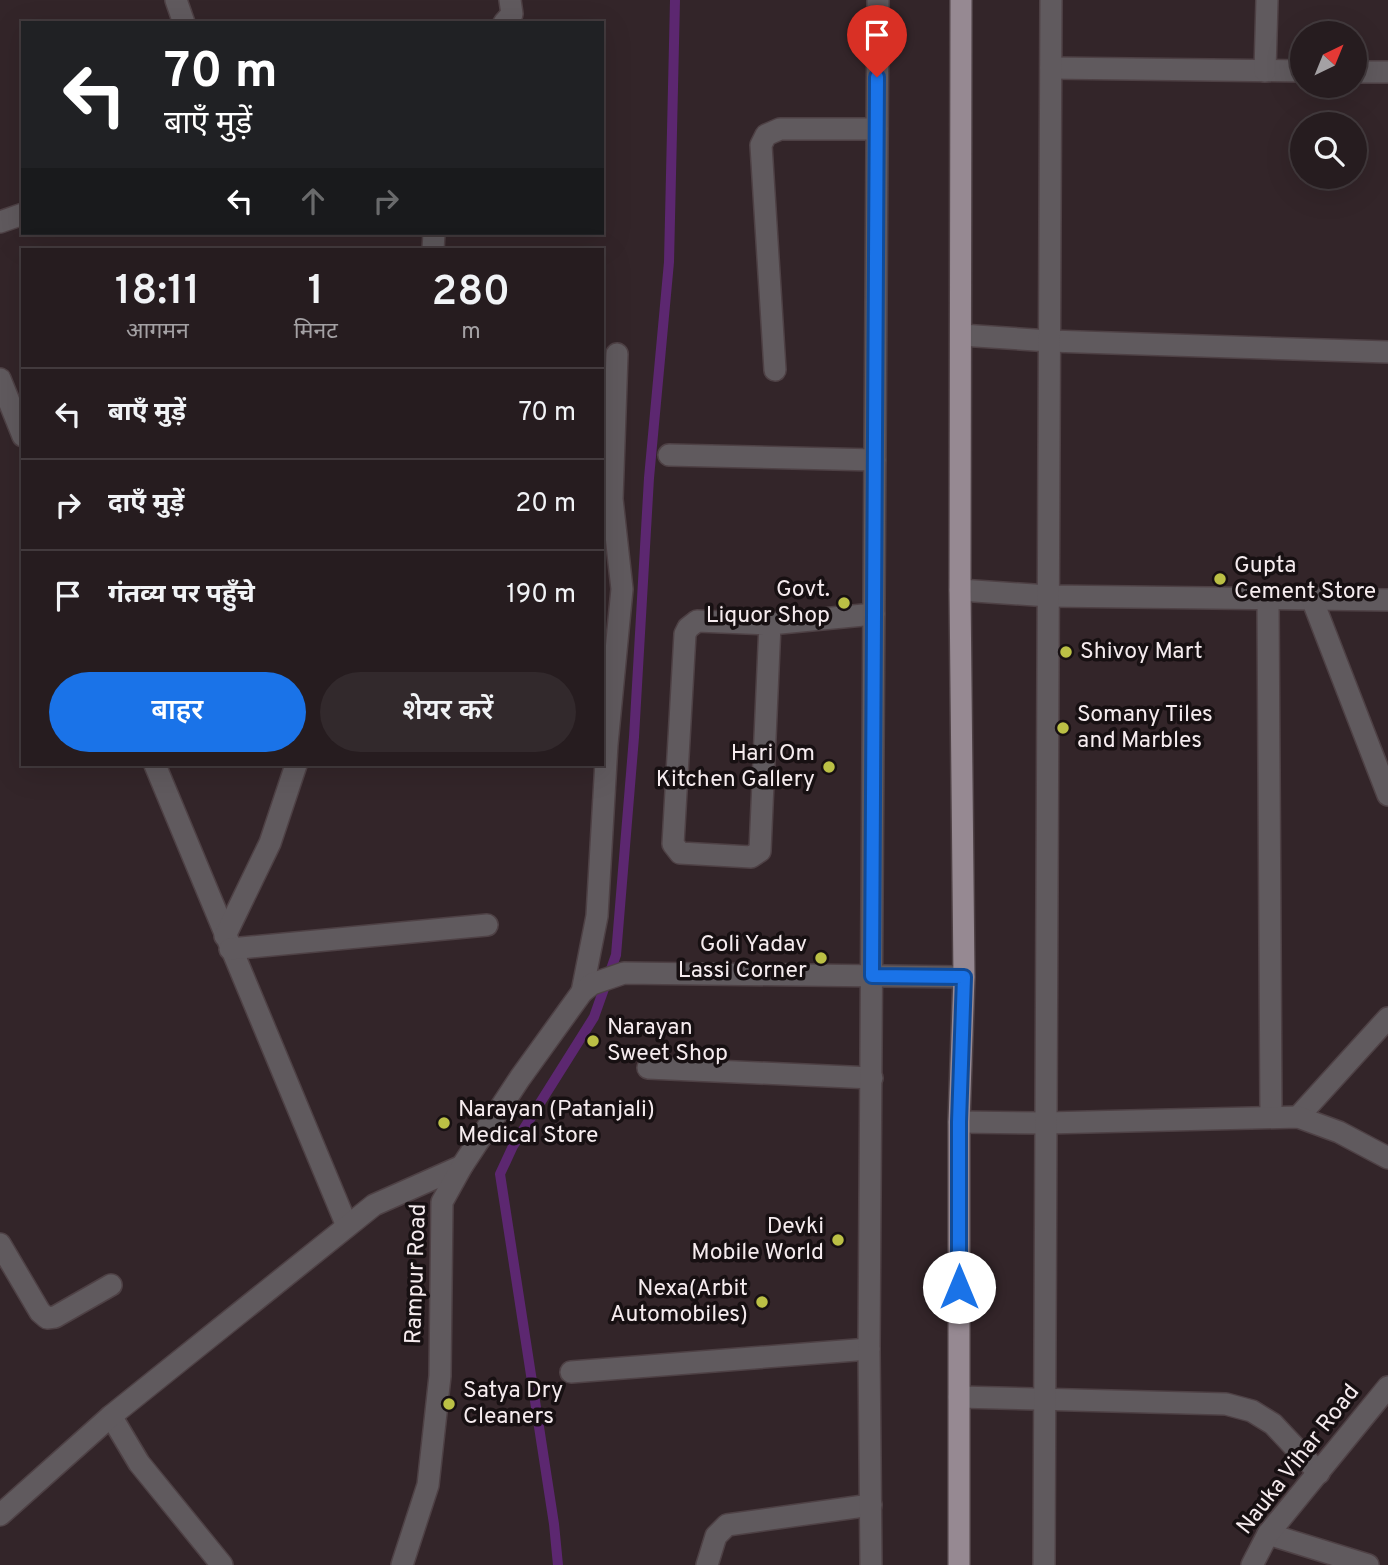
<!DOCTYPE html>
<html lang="hi">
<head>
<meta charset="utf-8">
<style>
  :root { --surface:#261c1f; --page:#32292c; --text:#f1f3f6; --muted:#a4a1a4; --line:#423a3d; --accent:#1a73e8 }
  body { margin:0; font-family:Overpass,"Noto Sans Devanagari",sans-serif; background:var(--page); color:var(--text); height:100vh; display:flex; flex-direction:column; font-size:26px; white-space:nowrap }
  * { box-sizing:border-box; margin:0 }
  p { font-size:23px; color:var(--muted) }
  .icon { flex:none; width:38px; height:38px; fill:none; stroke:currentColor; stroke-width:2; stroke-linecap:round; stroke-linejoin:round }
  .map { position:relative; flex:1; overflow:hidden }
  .panel { position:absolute; left:21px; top:248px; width:583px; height:518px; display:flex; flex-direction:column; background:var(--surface); border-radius:0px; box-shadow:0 7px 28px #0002,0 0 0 2px var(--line) }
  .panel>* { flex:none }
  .guide { position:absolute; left:21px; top:21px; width:583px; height:214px; border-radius:0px; box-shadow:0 7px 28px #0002,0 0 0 2px var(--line); background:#202124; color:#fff; overflow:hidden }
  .needle { width:46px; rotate:43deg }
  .tools { position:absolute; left:1290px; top:21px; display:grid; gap:14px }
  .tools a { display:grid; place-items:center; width:77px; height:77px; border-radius:50%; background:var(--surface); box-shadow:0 7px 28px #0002,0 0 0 2px var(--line); font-size:35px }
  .pin { position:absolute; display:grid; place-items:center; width:60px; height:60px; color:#fff; margin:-72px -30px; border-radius:50% 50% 50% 0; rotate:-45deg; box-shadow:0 0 7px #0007 }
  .pin .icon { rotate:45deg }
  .me { position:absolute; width:77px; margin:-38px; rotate:0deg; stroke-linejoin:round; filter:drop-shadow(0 0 5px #0008) }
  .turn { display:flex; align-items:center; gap:24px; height:147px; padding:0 28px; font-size:32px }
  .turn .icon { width:91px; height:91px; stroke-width:2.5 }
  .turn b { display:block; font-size:49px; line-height:60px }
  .lanes { display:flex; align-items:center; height:66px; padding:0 28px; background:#0003; justify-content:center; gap:35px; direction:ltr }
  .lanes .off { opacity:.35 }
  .eta { display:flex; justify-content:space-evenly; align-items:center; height:119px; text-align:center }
  .eta b { font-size:42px; font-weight:600; line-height:49px }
  .action { display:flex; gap:14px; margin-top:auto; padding:14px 28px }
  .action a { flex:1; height:80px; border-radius:42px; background:var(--accent); color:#fff; font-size:28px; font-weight:600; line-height:80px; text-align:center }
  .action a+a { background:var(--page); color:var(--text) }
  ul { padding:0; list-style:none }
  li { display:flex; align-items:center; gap:21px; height:91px; padding:0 28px; border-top:2px solid var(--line) }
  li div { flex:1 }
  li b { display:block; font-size:26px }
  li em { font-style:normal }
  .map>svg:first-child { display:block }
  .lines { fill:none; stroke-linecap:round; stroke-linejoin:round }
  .stream { stroke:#5c2770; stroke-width:10 }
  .minor-casing { stroke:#4e4145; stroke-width:24 }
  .major-casing { stroke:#4e4145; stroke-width:24 }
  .minor { stroke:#605a5e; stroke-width:21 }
  .major { stroke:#968992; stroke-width:21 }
  .route-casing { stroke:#114b97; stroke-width:18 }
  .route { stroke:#1a73e8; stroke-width:12 }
  .poi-dot { fill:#bbc045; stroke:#171012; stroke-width:2.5 }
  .labels { text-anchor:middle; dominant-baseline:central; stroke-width:7; stroke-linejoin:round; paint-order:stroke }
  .poi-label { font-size:23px; fill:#f5ebee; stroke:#171012; text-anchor:start }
  .street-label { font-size:23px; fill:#f5ebee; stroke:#171012 }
</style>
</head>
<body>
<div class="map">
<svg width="1388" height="1565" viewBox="0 0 1388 1565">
  <rect width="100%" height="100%" fill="#332529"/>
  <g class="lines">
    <polyline class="stream" points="558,1565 554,1524 500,1174 513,1146 594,1017 616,955 634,737 649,478 669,262 675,0"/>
    <defs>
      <g id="minor">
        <polyline points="176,0 184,23"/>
        <polyline points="504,23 512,14 510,0"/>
        <polyline points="1051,68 1302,71"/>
        <polyline points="1265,71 1267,0"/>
        <polyline points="1354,72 1388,72"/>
        <polyline points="0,222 23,214"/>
        <polyline points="433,250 434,233"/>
        <polyline points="961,335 1050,341 1388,352"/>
        <polyline points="775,370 761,145 766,135 780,129 877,129"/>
        <polyline points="0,379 23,436"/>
        <polyline points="669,455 875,460"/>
        <polyline points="960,590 1049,596 1388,600"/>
        <polyline points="1268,598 1271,1116"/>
        <polyline points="1312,599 1388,795"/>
        <polyline points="770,624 760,851 751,857 680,853 673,844 685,634 688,628 697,621 770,624 874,614"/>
        <polyline points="155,765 347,1226"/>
        <polyline points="225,936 270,843 296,765"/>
        <polyline points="230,949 487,925"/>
        <polyline points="582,992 597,916 607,744 622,589 612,499 617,354"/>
        <polyline points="648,1068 872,1078"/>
        <polyline points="1298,1117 1388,1018"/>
        <polyline points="959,1122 1047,1123 1298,1117 1339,1132 1388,1158"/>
        <polyline points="0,1244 40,1312 47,1318 55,1317 111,1285"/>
        <polyline points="571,1372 869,1349"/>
        <polyline points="959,1397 1226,1404 1252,1411 1273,1424 1319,1473"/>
        <polyline points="111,1416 139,1463 222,1565"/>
        <polyline points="0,1515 111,1416 374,1205 462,1166"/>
        <polyline points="1268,1534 1368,1565"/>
        <polyline points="402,1565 428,1485 440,1376 442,1202 462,1166 520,1078 582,992 592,984 624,973 964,977"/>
        <polyline points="707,1565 716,1536 727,1525 871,1505"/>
        <polyline points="871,1565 869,1349 878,0"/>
        <polyline points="1044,1565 1051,0"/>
        <polyline points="1252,1565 1268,1534 1388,1387"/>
      </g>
      <polyline id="major" points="959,1565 959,1122 964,977 960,590 961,0"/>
    </defs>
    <use href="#minor" class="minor-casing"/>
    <use href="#major" class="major-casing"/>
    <use href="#minor" class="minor"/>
    <use href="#major" class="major"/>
  </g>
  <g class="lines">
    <defs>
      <polyline id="route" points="877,77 872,976 964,977 959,1122 959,1287"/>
    </defs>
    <use href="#route" class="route-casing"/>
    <use href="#route" class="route"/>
  </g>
  <g class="poi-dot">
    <circle cx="1220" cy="579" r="7"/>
    <circle cx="844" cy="603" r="7"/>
    <circle cx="1066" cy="652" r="7"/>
    <circle cx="1063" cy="728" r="7"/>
    <circle cx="829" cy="767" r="7"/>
    <circle cx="821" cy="958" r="7"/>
    <circle cx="593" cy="1041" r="7"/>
    <circle cx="444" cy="1123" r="7"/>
    <circle cx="838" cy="1240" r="7"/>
    <circle cx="762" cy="1302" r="7"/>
    <circle cx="449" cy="1404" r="7"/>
  </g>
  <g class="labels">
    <g class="poi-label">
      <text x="1234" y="566">Gupta<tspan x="1234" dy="26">Cement Store</tspan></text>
      <text x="830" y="590" text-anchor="end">Govt.<tspan x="830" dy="26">Liquor Shop</tspan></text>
      <text x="1080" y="652">Shivoy Mart</text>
      <text x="1077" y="715">Somany Tiles<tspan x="1077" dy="26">and Marbles</tspan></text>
      <text x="815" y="754" text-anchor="end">Hari Om<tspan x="815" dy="26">Kitchen Gallery</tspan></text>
      <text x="807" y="945" text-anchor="end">Goli Yadav<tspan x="807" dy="26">Lassi Corner</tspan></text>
      <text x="607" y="1028">Narayan<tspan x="607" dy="26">Sweet Shop</tspan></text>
      <text x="458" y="1110">Narayan (Patanjali)<tspan x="458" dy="26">Medical Store</tspan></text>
      <text x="824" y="1227" text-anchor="end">Devki<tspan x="824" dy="26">Mobile World</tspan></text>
      <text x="748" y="1289" text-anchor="end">Nexa(Arbit<tspan x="748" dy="26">Automobiles)</tspan></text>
      <text x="463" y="1391">Satya Dry<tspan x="463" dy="26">Cleaners</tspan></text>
    </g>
    <g class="street-label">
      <text transform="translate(417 1274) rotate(-88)">Rampur Road</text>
      <text transform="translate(1299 1460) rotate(-52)">Nauka Vihar Road</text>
    </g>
  </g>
</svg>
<div class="tools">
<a><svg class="needle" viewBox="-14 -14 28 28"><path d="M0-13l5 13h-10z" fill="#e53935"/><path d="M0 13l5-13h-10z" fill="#a4a1a4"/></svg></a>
<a><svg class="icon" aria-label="search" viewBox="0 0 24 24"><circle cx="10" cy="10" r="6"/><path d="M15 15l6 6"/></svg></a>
</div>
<div class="pin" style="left:877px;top:77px;background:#d93025"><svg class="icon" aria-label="arrive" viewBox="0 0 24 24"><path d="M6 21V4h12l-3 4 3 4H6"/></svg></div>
<svg class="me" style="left:959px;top:1287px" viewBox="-20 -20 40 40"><circle r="19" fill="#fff"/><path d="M0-13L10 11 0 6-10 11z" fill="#1a73e8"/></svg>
<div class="guide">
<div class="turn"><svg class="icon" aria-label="left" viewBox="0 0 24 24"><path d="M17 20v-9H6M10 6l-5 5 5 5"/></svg><div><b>70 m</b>बाएँ मुड़ें</div></div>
<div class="lanes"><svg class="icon" aria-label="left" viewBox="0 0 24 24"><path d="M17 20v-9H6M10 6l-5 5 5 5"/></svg><svg class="icon off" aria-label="ahead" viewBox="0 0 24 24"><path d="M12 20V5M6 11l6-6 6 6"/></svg><svg class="icon off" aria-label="right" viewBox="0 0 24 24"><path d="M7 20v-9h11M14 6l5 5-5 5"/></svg></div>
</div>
<section class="panel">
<div class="eta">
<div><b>18:11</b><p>आगमन</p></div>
<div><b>1</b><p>मिनट</p></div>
<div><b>280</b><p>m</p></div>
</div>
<ul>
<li><svg class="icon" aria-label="left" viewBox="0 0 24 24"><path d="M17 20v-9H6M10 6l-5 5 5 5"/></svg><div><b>बाएँ मुड़ें</b></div><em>70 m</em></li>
<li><svg class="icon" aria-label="right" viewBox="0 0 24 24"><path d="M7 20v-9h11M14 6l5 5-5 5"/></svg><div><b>दाएँ मुड़ें</b></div><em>20 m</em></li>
<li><svg class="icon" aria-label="arrive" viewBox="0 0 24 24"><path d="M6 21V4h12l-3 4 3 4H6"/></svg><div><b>गंतव्य पर पहुँचे</b></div><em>190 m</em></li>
</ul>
<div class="action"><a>बाहर</a><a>शेयर करें</a></div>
</section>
</div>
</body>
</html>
